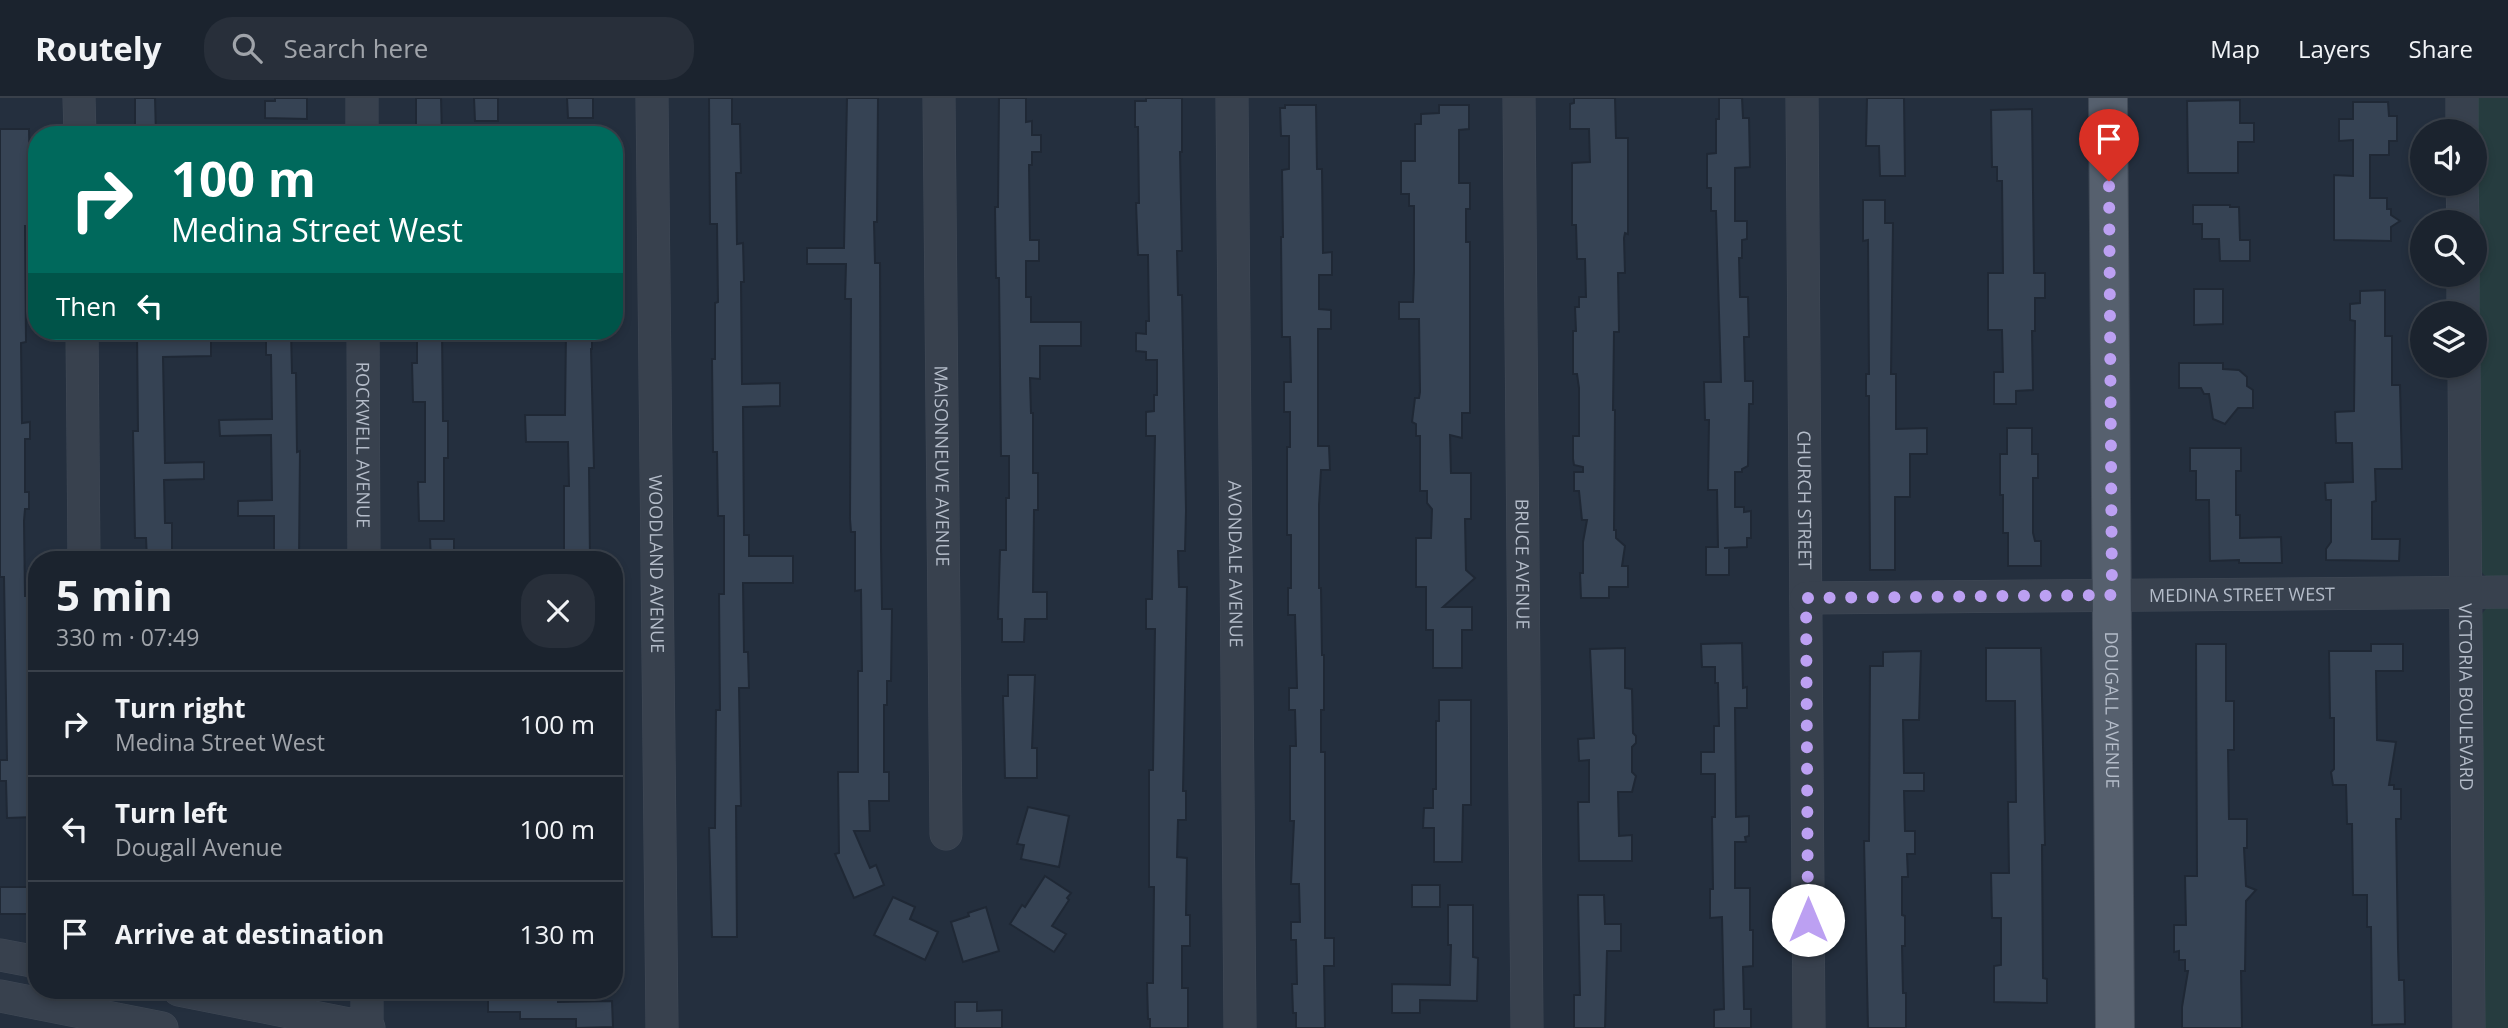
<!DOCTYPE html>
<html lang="en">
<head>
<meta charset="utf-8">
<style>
  :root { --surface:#1b232e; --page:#282f3a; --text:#f1f3f6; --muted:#a0a4aa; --line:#39404a }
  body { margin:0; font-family:"Open Sans",sans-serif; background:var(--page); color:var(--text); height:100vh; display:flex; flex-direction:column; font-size:26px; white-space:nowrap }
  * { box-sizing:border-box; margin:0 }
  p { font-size:23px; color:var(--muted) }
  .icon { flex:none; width:38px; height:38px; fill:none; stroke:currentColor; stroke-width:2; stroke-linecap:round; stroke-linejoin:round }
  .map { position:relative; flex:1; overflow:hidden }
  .side { position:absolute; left:28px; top:453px; width:595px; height:448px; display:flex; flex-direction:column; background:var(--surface); border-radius:28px; box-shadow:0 4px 10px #0003,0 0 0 2px var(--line) }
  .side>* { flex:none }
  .hud { position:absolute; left:28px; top:28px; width:595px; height:214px; border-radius:28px; box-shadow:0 4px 10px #0003,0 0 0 2px var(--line); background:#00695c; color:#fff; overflow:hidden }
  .buttons { position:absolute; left:2410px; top:21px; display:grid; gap:14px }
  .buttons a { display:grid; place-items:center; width:77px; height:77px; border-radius:50%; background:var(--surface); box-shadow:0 4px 10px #0003,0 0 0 2px var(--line); font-size:35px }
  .pin { position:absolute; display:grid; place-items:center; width:60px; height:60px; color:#fff; margin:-72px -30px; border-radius:50% 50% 50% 0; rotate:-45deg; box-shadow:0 0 7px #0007 }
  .pin .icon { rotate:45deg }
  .me { position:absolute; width:77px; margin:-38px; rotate:0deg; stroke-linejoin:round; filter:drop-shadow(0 0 5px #0008) }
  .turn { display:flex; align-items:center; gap:24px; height:147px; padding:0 28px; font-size:32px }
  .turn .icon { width:91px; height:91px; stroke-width:2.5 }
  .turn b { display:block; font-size:49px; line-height:60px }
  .then { display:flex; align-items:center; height:66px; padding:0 28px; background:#0003; gap:14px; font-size:26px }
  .round { display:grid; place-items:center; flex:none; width:74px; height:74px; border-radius:28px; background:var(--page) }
  .headline { display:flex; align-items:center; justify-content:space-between; height:119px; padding:0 28px }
  h1 { font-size:42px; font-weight:700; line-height:52px }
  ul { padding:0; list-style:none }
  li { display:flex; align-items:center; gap:21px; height:105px; padding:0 28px; border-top:2px solid var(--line) }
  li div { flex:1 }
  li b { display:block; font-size:26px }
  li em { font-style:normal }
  header { display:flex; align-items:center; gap:42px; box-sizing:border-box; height:98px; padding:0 35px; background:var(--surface); border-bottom:2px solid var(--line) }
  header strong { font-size:33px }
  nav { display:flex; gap:38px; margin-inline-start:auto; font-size:24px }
  .search { width:490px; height:63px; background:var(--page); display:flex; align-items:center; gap:18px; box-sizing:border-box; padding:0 24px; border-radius:28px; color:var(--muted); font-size:26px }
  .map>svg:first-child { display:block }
  .green { fill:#263c3f }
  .building { fill:#364354; stroke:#1f2835; stroke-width:2 }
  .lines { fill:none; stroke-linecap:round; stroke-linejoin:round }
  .minor-casing { stroke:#414a57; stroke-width:33 }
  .major-casing { stroke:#414a57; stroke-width:40 }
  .minor { stroke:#38414e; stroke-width:32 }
  .major { stroke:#56606e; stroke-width:38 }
  .route { stroke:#bca0f2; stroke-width:12; stroke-dasharray:0 21.6 }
  .labels { text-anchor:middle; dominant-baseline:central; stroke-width:7; stroke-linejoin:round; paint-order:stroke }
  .street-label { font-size:18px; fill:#b4bcc9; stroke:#1d2633 }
</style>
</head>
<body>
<header>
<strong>Routely</strong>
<div class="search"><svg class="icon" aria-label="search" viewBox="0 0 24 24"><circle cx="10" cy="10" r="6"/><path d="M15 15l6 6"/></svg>Search here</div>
<nav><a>Map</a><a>Layers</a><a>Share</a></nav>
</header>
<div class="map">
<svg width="2508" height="930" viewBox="0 0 2508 930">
  <rect width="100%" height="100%" fill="#242f3e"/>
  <g class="green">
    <path d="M2476,0H2508V480C2494,481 2484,483 2479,468Z"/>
    <path d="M2508,505V930H2482L2481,518C2487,506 2495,506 2508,505Z"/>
  </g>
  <g class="building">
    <polygon points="135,0 155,0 156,37 135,37"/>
    <polygon points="275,0 307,0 307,21 265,20 265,3 275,3"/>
    <polygon points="416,0 441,0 442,37 416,37"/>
    <polygon points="474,0 498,0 498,23 475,23"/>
    <polygon points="567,0 593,0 593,20 568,20"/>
    <polygon points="709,0 732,0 732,26 740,26 741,75 736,75 737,146 743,145 744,184 741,184 742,286 780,285 780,308 743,309 744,437 749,437 749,458 793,458 793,485 743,485 744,554 748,554 749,590 739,590 741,708 736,708 737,839 712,839 709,730 715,730 716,612 720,612 719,496 724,496 724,418 718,418 717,354 713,354 712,261 715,261 715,205 718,204 717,126 710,126"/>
    <polygon points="847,0 878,0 877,124 874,124 875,165 880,165 881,451 882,511 892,511 891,583 887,583 887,607 884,607 884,674 889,674 889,703 869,703 870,733 854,733 870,770 876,767 884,787 854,800 835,756 839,755 838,674 858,674 858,573 862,573 861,492 855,493 855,434 851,434 850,421 851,201 845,201 846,166 807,166 807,150 844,150"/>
    <polygon points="999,0 1026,0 1026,24 1032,23 1032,37 1041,37 1041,54 1032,54 1032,67 1029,67 1030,142 1039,142 1039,163 1026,163 1026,199 1031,199 1031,224 1081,224 1081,248 1040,248 1040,281 1030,280 1031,315 1033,315 1033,375 1038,375 1038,412 1034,412 1033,494 1047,494 1047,521 1025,521 1024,544 1002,544 1002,521 998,521 1000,452 1006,452 1006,400 1009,400 1009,358 1001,358 999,180 996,180 995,109 998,109"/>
    <polygon points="1146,0 1182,0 1182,54 1180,54 1182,153 1177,153 1178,197 1182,197 1186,412 1185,453 1178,453 1179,489 1187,489 1183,693 1186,693 1186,722 1178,722 1177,759 1187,760 1186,817 1190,817 1190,848 1182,848 1182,890 1188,890 1188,930 1150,930 1150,921 1148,921 1147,885 1153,885 1154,789 1149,789 1149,672 1153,672 1155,531 1146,531 1146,501 1152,501 1155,338 1146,338 1146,314 1154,313 1154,297 1157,297 1157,262 1146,262 1146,254 1136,253 1136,235 1146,236 1146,223 1149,223 1148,157 1138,157 1136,105 1139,105 1138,29 1135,29 1135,3 1146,3"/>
    <polygon points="1574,0 1615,0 1616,40 1628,40 1628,136 1625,135 1624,140 1625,175 1618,175 1619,234 1614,234 1613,312 1615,312 1614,432 1616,432 1616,440 1625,448 1622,468 1628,468 1628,489 1609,489 1609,500 1581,500 1580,475 1583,475 1583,444 1587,422 1582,422 1579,393 1574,393 1574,374 1583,374 1583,369 1574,367 1573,361 1573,338 1579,338 1579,290 1577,276 1573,276 1573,233 1576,233 1575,209 1579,209 1579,199 1586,199 1585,161 1577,161 1576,127 1572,127 1572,65 1590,64 1589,31 1570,31 1570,6 1574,5"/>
    <polygon points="1719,0 1742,0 1743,20 1749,20 1750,69 1735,70 1735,123 1747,123 1747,141 1742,142 1742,160 1739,160 1740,199 1748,199 1749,239 1744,239 1745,283 1753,283 1753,306 1749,306 1748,368 1742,371 1742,374 1735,374 1735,409 1744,409 1744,414 1751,413 1751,440 1747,440 1747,449 1724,450 1729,450 1729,477 1706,477 1706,449 1718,449 1717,392 1708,392 1709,322 1705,322 1704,284 1721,284 1716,113 1711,113 1711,90 1707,90 1707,56 1716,55 1716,21 1719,21"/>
    <polygon points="1867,0 1904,0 1905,78 1880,78 1879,48 1866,48"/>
    <polygon points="2240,2 2240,25 2254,25 2254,44 2238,44 2238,75 2188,75 2187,3"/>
    <polygon points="2353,4 2388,4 2389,18 2397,18 2397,43 2389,43 2389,57 2370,57 2370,100 2387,100 2387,111 2391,111 2391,117 2400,123 2391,129 2391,143 2334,142 2334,77 2353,78 2353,42 2339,43 2339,21 2353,21"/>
    <polygon points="1285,7 1316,7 1317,71 1322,71 1323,155 1332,154 1332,177 1319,177 1319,211 1331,212 1331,231 1318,231 1318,348 1329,348 1330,372 1321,372 1319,407 1319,490 1321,490 1322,557 1324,557 1324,612 1321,612 1321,654 1325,654 1325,840 1334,840 1334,868 1324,868 1325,930 1296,930 1296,915 1293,915 1292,886 1297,886 1296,842 1291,842 1291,824 1300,824 1299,786 1291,786 1294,723 1290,723 1290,648 1296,648 1295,612 1289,612 1289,590 1297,590 1295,517 1288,517 1288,490 1291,490 1291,437 1287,437 1287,349 1290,349 1290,314 1284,314 1284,284 1291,284 1290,239 1282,239 1281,139 1283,139 1282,72 1289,71 1289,38 1281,38 1280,10 1285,10"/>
    <polygon points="1439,7 1469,7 1469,31 1459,32 1459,85 1470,85 1470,111 1466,111 1466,144 1470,144 1470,315 1462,315 1462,340 1450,337 1451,375 1471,375 1471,421 1465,421 1466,472 1475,480 1443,509 1472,509 1472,532 1462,532 1462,570 1433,570 1433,532 1426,532 1426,489 1416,489 1416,440 1431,440 1432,411 1427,405 1427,393 1420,393 1420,338 1416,338 1416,326 1412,324 1415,300 1419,300 1420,294 1419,221 1399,221 1399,204 1413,204 1414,174 1414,108 1409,108 1409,96 1401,96 1401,63 1415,63 1415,26 1421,26 1421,16 1439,15"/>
    <polygon points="2032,11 2034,175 2045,175 2045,200 2035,200 2035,233 2032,233 2033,292 2016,293 2016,306 1994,306 1994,274 2003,274 2002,232 1988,232 1988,175 2003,175 2002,83 1997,83 1997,69 1992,69 1991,12"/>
    <polygon points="0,31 29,31 31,128 25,128 26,244 21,245 22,325 30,324 30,341 25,341 25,394 29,394 29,411 25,411 24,423 25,498 36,498 36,516 28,516 30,618 35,618 35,719 7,720 6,683 0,683 0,662 7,662 4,479 0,479"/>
    <polygon points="1863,102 1885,102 1885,125 1893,125 1891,276 1896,276 1896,331 1927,330 1927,356 1910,356 1910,399 1895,399 1895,472 1870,472 1869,317 1869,298 1866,298 1866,276 1869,276 1868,142 1863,143"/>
    <polygon points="2193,107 2230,107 2230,109 2239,109 2240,142 2250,142 2250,163 2220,163 2219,141 2202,141 2202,126 2193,126"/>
    <polygon points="2194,191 2223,191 2223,226 2194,227"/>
    <polygon points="2385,192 2385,238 2392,238 2392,287 2400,287 2402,371 2375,371 2376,403 2372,404 2372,441 2400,441 2399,463 2326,462 2326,451 2331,444 2331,402 2326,402 2325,385 2353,384 2352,345 2336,345 2335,314 2354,313 2355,223 2350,222 2350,206 2360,205 2360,193"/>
    <polygon points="137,233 163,233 163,236 211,236 211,258 163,259 165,365 204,364 204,381 164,382 165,425 172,425 172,462 147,462 146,440 135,440 133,333 138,333"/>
    <polygon points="266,233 291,233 292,275 296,275 297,354 300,353 299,462 274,462 274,418 238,418 238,403 272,402 271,337 220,338 219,322 272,321 271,257 266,257"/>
    <polygon points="417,233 442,233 443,323 448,323 448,360 444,360 444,423 419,423 418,384 425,384 425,304 413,304 412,265 417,265"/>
    <polygon points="566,233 592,233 592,251 591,251 594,370 589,370 590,462 564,462 564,388 569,388 568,344 526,344 525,317 565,317"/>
    <polygon points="2179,265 2223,265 2223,271 2239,272 2247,279 2247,288 2253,292 2253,310 2238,310 2225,326 2213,321 2209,296 2204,296 2201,290 2179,290"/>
    <polygon points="2007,330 2032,330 2032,356 2038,356 2038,380 2033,380 2033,435 2035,443 2041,443 2041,468 2008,468 2008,435 2003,435 2003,397 2000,397 2000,356 2007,356"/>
    <polygon points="2190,350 2241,350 2241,373 2236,373 2236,417 2240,417 2240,440 2281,439 2282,465 2239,465 2239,462 2210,463 2209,402 2196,402 2196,373 2190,373"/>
    <polygon points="430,441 454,441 454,462 431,462"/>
    <polygon points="1742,545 1743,590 1747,589 1747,610 1735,610 1736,719 1749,718 1749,738 1745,739 1746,744 1735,744 1735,790 1750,790 1750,832 1753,832 1753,868 1743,869 1744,911 1751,911 1751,930 1714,930 1714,912 1724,911 1722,819 1710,820 1710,791 1713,791 1712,719 1715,719 1715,676 1701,676 1701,654 1714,654 1714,628 1719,628 1718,585 1715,585 1715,569 1702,569 1701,546"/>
    <polygon points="2196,546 2226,546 2226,603 2234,603 2234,652 2228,652 2229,721 2247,721 2247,750 2244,750 2246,788 2256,792 2246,803 2245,873 2241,873 2242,930 2182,930 2182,909 2188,873 2185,873 2185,862 2179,862 2179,853 2174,854 2174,827 2186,827 2185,778 2197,778"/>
    <polygon points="2371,546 2403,546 2403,573 2376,573 2377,642 2396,644 2389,687 2394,687 2394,691 2401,691 2401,721 2396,721 2398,850 2399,882 2404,882 2405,926 2372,927 2371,829 2367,829 2367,797 2353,797 2352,726 2347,726 2346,687 2333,687 2331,674 2334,671 2334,620 2330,620 2329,553 2371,553"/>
    <polygon points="1625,550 1625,590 1632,591 1633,635 1636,638 1636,645 1632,649 1632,674 1636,678 1632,694 1618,694 1619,738 1632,737 1632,763 1579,763 1578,704 1589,704 1589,662 1579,663 1578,641 1594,640 1590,551"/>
    <polygon points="1986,550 2041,550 2045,747 2042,747 2043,880 2047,881 2047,905 1994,904 1994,868 2001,867 2001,820 1992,820 1991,775 2009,775 2008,704 2016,704 2015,603 1986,603"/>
    <polygon points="1921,553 1919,622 1903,622 1904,675 1924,675 1924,693 1904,693 1905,733 1915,733 1915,756 1907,756 1908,779 1902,779 1902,817 1905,818 1905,848 1902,848 1903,895 1906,895 1906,930 1868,930 1864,743 1869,743 1870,568 1883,568 1883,554"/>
    <polygon points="1008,577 1035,577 1032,650 1037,650 1037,680 1005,680 1003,598 1008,598"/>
    <polygon points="1439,602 1471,602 1471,707 1463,707 1462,764 1434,764 1434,730 1423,730 1424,710 1433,710 1433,691 1436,691 1436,623 1439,623"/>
    <polygon points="1028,709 1069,718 1059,769 1021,761 1024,747 1017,746"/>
    <polygon points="1045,778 1071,795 1067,800 1069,802 1052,828 1066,836 1054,854 1010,826 1022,807 1025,809"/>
    <rect x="1412" y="787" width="28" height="22"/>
    <polygon points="0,789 29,789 30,816 0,816"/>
    <polygon points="1578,797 1604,797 1605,826 1621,826 1621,853 1607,853 1605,930 1574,930 1574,897 1580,897"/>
    <polygon points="893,799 915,809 910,821 938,834 925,862 874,837"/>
    <polygon points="1448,807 1473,807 1473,859 1478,860 1477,903 1420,902 1420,915 1392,915 1392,886 1450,887 1451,847 1448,847"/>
    <polygon points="986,809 999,853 963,864 951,824 969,818 968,815"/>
    <polygon points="558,892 558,904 612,903 613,929 576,930 576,921 520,921 520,914 488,914 488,893"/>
    <polygon points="955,904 977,904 977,913 1002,912 1002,930 955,930"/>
  </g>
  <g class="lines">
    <defs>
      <g id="minor">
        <polyline points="79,0 80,37"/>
        <polyline points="362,0 362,37"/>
        <path id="s1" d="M652,0L662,930"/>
        <path id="s2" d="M939,0L946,736"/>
        <path id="s3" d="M1232,0L1240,930"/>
        <path id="s4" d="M1519,0L1527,930"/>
        <path id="s5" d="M1802,0L1809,930"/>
        <polyline points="2462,0 2462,33"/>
        <polyline points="2462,86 2463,124"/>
        <polyline points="2463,177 2463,215"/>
        <polyline points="82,233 84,462"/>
        <path id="s6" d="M363,233L364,462"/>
        <path id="s7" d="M2464,268L2469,930"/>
        <path id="s8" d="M1806,500L2508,494"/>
        <polyline points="0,857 37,864"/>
        <polyline points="179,892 369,930"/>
        <polyline points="367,892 367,930"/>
        <polyline points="0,898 162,930"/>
      </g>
      <g id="major">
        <path id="s9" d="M2108,0L2115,930"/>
      </g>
    </defs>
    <use href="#minor" class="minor-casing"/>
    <use href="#major" class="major-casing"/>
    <use href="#minor" class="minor"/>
    <use href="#major" class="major"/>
  </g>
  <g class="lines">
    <polyline class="route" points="1808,822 1806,500 2112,497 2109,83"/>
  </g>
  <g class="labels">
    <g class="street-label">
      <text stroke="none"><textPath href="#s6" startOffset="114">ROCKWELL AVENUE</textPath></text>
      <text stroke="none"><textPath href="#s2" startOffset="368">MAISONNEUVE AVENUE</textPath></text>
      <text stroke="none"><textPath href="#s5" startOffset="402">CHURCH STREET</textPath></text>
      <text stroke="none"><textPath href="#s1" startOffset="466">WOODLAND AVENUE</textPath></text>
      <text stroke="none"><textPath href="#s3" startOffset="466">AVONDALE AVENUE</textPath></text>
      <text stroke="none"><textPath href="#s4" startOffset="466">BRUCE AVENUE</textPath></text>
      <text stroke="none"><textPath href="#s8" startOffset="436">MEDINA STREET WEST</textPath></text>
      <text stroke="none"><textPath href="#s7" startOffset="331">VICTORIA BOULEVARD</textPath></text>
      <text stroke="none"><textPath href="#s9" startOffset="612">DOUGALL AVENUE</textPath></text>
    </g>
  </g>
</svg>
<div class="buttons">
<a><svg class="icon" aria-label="sound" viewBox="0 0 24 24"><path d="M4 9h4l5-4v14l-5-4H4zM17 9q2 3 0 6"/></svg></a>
<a><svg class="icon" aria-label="search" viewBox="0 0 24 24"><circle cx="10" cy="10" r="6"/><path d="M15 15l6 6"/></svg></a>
<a><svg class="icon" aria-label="layers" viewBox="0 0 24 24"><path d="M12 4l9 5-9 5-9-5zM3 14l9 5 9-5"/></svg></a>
</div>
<div class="pin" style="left:2109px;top:83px;background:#d93025"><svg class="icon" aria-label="arrive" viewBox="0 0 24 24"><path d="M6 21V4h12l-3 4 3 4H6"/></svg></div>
<svg class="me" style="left:1808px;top:822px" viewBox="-20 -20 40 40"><circle r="19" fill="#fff"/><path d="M0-13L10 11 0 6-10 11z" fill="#bca0f2"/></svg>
<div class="hud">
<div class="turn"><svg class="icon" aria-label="right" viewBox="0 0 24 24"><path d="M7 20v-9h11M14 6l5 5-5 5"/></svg><div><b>100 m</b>Medina Street West</div></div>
<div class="then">Then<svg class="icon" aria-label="left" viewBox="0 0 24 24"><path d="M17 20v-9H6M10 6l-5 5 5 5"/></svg></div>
</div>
<section class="side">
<div class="headline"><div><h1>5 min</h1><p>330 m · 07:49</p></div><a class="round"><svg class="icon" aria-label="close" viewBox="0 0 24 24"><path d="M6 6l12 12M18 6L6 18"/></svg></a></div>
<ul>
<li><svg class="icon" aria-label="right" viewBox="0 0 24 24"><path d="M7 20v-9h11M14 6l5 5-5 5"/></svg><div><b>Turn right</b><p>Medina Street West</p></div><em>100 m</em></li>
<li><svg class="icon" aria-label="left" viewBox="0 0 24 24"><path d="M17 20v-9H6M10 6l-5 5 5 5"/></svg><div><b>Turn left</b><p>Dougall Avenue</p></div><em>100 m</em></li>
<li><svg class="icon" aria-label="arrive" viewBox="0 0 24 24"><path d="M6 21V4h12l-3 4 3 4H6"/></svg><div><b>Arrive at destination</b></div><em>130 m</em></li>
</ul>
</section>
</div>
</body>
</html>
